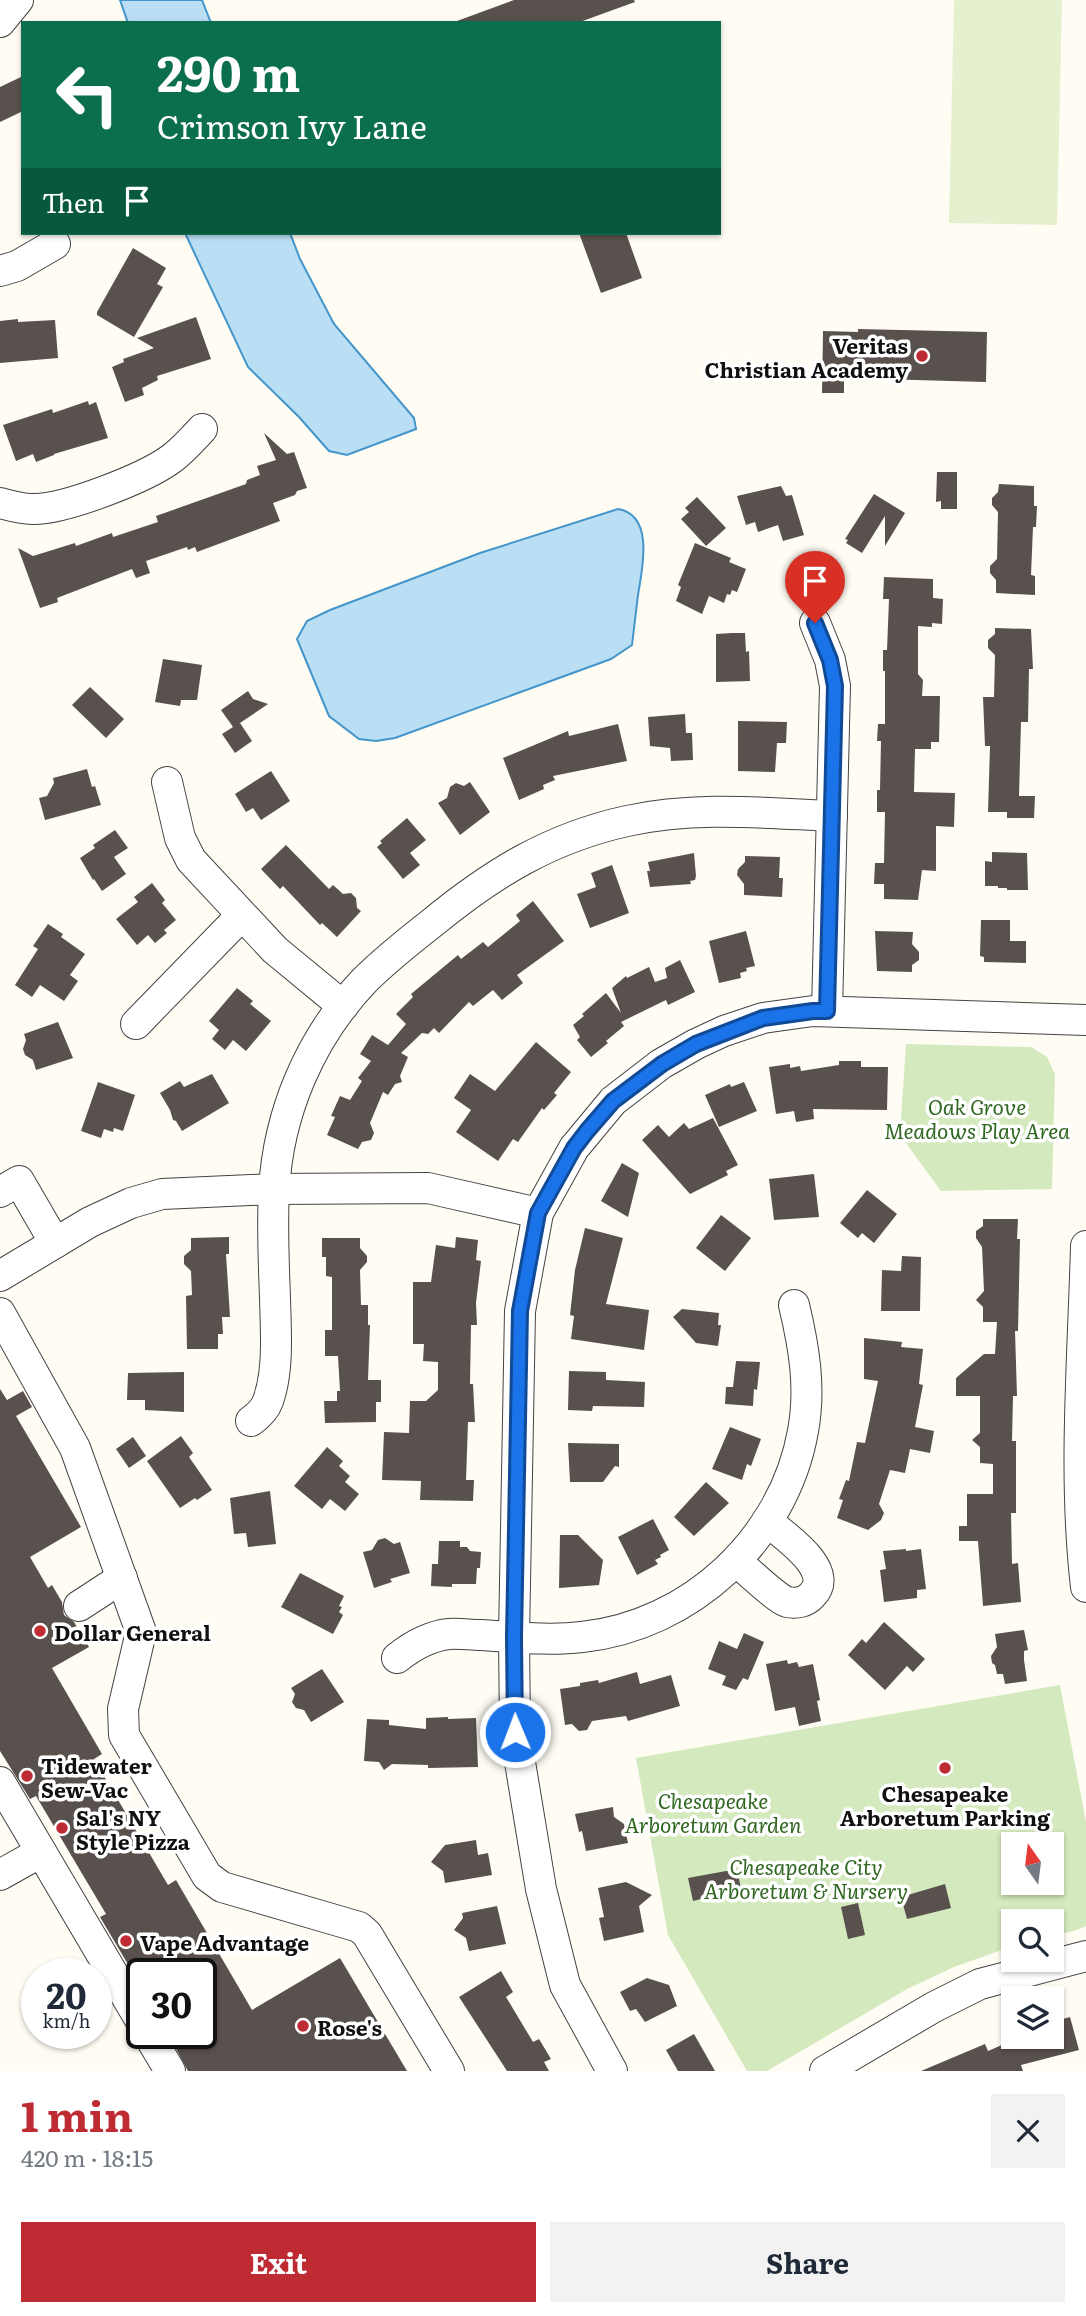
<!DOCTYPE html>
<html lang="en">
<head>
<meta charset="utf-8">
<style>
  :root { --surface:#fff; --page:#f2f2f3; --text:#1f2937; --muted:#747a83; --accent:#be2b33 }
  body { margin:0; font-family:Literata,serif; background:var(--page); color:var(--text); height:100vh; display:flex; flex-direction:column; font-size:26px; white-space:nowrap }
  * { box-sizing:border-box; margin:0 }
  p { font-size:23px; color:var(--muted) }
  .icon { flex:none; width:38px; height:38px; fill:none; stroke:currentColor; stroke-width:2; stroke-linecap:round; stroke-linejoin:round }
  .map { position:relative; height:2071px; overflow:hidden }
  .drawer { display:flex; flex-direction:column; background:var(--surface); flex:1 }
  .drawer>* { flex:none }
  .top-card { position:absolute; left:21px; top:21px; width:700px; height:214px; border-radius:0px; box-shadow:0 2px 5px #0004; background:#0b6e4f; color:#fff; overflow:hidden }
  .needle { width:46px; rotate:346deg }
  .controls { position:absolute; left:1001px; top:1832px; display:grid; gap:14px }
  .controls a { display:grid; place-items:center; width:63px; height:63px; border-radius:0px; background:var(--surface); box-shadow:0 2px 5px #0004; font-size:35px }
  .speed { position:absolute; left:21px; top:1958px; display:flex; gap:14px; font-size:35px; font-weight:700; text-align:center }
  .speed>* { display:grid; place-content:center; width:91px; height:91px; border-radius:50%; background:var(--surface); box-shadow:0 2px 5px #0004; line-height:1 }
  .speed small { font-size:18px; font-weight:400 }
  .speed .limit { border:4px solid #111; border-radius:10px; background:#fff; color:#111 }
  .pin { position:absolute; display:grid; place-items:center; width:60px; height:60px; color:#fff; margin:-72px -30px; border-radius:50% 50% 50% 0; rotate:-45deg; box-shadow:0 0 7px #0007 }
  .pin .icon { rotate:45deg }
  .me { position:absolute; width:77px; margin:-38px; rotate:359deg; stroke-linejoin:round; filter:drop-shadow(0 0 5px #0008) }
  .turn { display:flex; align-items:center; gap:24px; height:147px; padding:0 21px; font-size:32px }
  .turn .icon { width:91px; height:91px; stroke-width:2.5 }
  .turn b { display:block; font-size:49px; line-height:60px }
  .then { display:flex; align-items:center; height:66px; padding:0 21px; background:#0003; gap:14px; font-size:26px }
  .round { display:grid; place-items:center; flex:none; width:74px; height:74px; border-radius:0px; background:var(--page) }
  .head { display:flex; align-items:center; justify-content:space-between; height:119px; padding:0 21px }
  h1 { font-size:42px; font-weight:700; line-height:52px; color:var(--accent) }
  .cta { display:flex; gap:14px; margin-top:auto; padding:14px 21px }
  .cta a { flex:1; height:80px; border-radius:0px; background:var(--accent); color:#fff; font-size:28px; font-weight:700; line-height:80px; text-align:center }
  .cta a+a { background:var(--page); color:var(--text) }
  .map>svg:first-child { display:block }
  .green { fill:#d4e9bd; fill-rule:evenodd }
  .pitch { fill:#e5f0cf }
  .water { fill:#badff5; stroke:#4395ca; stroke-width:2 }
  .building { fill:#59514d }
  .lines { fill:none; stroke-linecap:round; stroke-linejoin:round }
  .minor-casing { stroke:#434343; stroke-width:32 }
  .minor { stroke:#fff; stroke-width:30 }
  .route-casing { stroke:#114b97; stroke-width:18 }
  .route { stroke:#1a73e8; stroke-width:12 }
  .poi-dot { fill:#be2b33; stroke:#fff; stroke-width:2.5 }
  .labels { text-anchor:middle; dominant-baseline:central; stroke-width:7; stroke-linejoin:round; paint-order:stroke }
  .poi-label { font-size:21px; font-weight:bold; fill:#101010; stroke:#fff; text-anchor:start }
  .park-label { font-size:21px; font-style:italic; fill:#306721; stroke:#fff }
</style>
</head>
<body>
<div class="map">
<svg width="1086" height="2071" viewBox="0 0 1086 2071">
  <rect width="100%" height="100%" fill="#fffcf4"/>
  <g class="green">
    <polygon points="906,1044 1031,1047 1047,1057 1055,1074 1052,1189 941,1191 900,1135"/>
    <path d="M1060,1685L1086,1822V1926L1074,1931L1052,1936V1922H1013V1946L954,1967L907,1989L767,2071H747L668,1935L636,1758ZM1013,1844H1052V1883H1013Z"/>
  </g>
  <polygon class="pitch" points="954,0 1062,0 1057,225 949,223"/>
  <g class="water">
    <polygon points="120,0 202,0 211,23 128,23"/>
    <polygon points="185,233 290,233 300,259 334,324 414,418 416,429 347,455 329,451 299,417 248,367"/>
    <path d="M618,509C655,515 642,570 638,595C636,612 634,628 632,645L611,659L395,738L376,741L359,739L329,716L297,639L307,621L330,610L480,553Z"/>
  </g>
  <g class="building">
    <polygon points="514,0 634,0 635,2 577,23 457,23 457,21"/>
    <polygon points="23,76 23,111 0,122 0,87"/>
    <polygon points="579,233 626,233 642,278 601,293"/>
    <polygon points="133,248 166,268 157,284 163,287 134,337 97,315 97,312"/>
    <polygon points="196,317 211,359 157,376 158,380 142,388 144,395 125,402 112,367 124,362 123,359 154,348 137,338"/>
    <polygon points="18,319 18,322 55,320 58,358 0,363 0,321"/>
    <polygon points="858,329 987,332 986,382 844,378 844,393 822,393 823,331 858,332"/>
    <polygon points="88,401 89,405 96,402 108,438 54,454 54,455 36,462 33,454 16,461 3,425 52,409 53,413"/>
    <polygon points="264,433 287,454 294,452 307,488 297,491 295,495 273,503 280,521 197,552 195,547 188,550 187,547 146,561 150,573 136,578 132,569 57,598 58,602 40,608 18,548 33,556 75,543 76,546 112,533 113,537 158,522 156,516 246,484 247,480 260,475 257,466 276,460"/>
    <polygon points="937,472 957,472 957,509 941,509 941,501 936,502"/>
    <polygon points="999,484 1034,486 1034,506 1037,506 1036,527 1033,527 1031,575 1035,576 1035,595 996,593 996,580 990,573 990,566 997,559 998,512 992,505 992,498 998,492"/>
    <polygon points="781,486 786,496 792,495 804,535 783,541 778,525 758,532 755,522 746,525 737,496"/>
    <polygon points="874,494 905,513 885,546 885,516 862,553 846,543 848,540 845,539"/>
    <polygon points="697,497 726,528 706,546 681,519 689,512 685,508"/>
    <polygon points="695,543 731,558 729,562 746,569 737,592 732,590 730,595 727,594 724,603 709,596 702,614 676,601 681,587 678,585"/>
    <polygon points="884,577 933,579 933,598 943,599 942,624 932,623 932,627 918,626 918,674 923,680 922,696 940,696 939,742 931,742 931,749 915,749 914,792 955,793 954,827 936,826 936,871 922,870 918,900 884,899 884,884 874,884 875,863 884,863 885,812 877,812 877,790 880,790 881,741 877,741 878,724 885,724 885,671 883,671 883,650 887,650 889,599 883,599"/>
    <polygon points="995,628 1031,629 1033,669 1029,669 1028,722 1021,722 1019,796 1035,796 1034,818 1007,818 1007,812 988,812 990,746 985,746 983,697 994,697 995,655 988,648 988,640 995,634"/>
    <polygon points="732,633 745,633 746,652 749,651 750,681 716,682 716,634"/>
    <polygon points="163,659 202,665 197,700 181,700 180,706 155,702"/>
    <polygon points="90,687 124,719 106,738 72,705"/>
    <polygon points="248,691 253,699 268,704 240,723 252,741 235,753 222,734 233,727 221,710"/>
    <polygon points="685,714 686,733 692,733 693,760 671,761 670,748 650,746 648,717"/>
    <polygon points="738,721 787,722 786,743 777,743 775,772 738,771"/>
    <polygon points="618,724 627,761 553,776 555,780 543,785 544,789 519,800 503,758 568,731 569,736"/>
    <polygon points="87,769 92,787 95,786 101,805 45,820 39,798 47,796 54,783 53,778"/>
    <polygon points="271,771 290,801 261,820 253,808 246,812 235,794"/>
    <polygon points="470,782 490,812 460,835 438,803 447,798 450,787 456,783 464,786"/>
    <polygon points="407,818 426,840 410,853 420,865 403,879 377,847 382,843 380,841"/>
    <polygon points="115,830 128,848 114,857 126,874 102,891 94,879 93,880 80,858 95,848 93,845"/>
    <polygon points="286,845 329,889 333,885 343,894 351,893 356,898 357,908 361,911 337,937 322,923 320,925 283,886 280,889 261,869"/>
    <polygon points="992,852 1027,853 1028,890 1007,890 1007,888 998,888 998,886 985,886 985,861 992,862"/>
    <polygon points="694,853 696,876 695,880 690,881 691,884 650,887 647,871 650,871 648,862"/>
    <polygon points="745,856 780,857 779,878 783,878 782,897 744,895 744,884 737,875 738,869 745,862"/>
    <polygon points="612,865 629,913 590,928 577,894 596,887 591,873"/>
    <polygon points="152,883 165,900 162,903 176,920 164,930 167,933 155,943 148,935 137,945 116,919 138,902 134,897"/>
    <polygon points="533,901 564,941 517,975 523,983 502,1000 493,990 473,1006 469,1002 439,1033 434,1028 428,1034 422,1033 401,1053 408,1057 400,1076 402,1082 395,1084 388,1095 383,1092 370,1123 374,1133 371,1140 362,1142 358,1149 327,1135 335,1117 331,1116 340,1096 350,1100 362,1081 358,1078 371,1061 360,1054 372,1035 388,1045 406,1024 396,1014 413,997 411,994 458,955 461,959 483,942 488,947 520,921 516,915"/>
    <polygon points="981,920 1010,920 1010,941 1026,941 1026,963 984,962 984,957 980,956"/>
    <polygon points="48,924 63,934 61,937 85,954 70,975 78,981 64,1001 40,985 32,997 15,985 38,949 33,946"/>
    <polygon points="746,931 755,966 746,968 747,971 740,973 741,978 719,983 709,941"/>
    <polygon points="875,931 913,932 912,944 919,952 919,960 912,965 912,972 877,971"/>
    <polygon points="680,960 695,992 668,1005 666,1000 621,1022 624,1026 606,1041 608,1043 591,1057 577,1040 580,1037 573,1025 584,1016 582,1014 606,993 621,1013 612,988 626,976 627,978 649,967 655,982 667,978 665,968"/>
    <polygon points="237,988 253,1001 250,1004 271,1021 246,1051 233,1040 225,1050 212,1039 219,1030 209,1021"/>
    <polygon points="58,1022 73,1058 36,1070 33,1060 25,1055 23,1049 26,1040 24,1034"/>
    <polygon points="536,1042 571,1072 554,1093 557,1095 544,1110 542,1108 518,1142 513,1139 498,1161 456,1132 471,1110 454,1098 470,1074 495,1091"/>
    <polygon points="839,1061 861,1061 861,1067 888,1067 887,1110 813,1109 814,1119 796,1122 794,1111 776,1114 769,1067 790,1064 790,1068 800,1066 801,1071 839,1065"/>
    <polygon points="212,1074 229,1103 182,1131 176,1121 173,1120 170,1110 160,1093 180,1081 184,1087"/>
    <polygon points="98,1082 135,1095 123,1131 114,1128 113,1132 104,1129 101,1138 81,1131"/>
    <polygon points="744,1082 757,1111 719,1127 705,1095 730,1084 731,1087"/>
    <polygon points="713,1118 738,1165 726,1171 728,1175 690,1194 642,1140 658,1125 669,1137 684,1123 689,1129"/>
    <polygon points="622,1163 639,1173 628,1217 601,1201"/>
    <polygon points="814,1174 819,1217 774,1220 769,1179"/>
    <polygon points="867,1190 897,1214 874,1243 862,1233 858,1238 840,1223"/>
    <polygon points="721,1215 751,1238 725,1271 696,1248"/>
    <polygon points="983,1219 1018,1219 1017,1239 1020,1239 1018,1331 1015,1331 1017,1396 1013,1396 1012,1441 1016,1441 1016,1513 1011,1513 1012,1564 1018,1563 1021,1602 983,1606 978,1541 959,1541 959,1526 967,1526 967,1494 993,1494 993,1464 980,1463 980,1447 972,1440 980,1433 980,1396 956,1396 956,1378 984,1354 995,1354 997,1322 983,1322 983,1307 976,1300 984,1291 982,1247 976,1238 976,1231 983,1226"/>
    <polygon points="585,1228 623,1238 606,1304 649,1310 644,1350 571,1339 574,1316 570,1315 575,1270"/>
    <polygon points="229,1237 229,1254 226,1254 230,1317 222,1317 223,1334 218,1334 218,1349 187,1349 186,1296 192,1295 191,1271 184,1264 184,1256 191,1250 191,1238"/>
    <polygon points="456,1237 478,1240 476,1260 481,1261 476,1303 477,1325 471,1325 470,1384 473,1384 475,1422 468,1422 466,1480 474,1480 473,1501 420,1500 421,1481 382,1480 384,1432 409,1433 410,1401 426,1401 438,1390 438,1362 423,1361 424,1344 413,1344 413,1282 431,1282 436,1245 455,1248"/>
    <polygon points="322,1238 360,1238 360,1248 367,1256 367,1262 360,1270 361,1305 368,1305 368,1325 370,1325 368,1380 381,1380 381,1402 376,1402 376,1422 325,1423 324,1401 337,1401 337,1391 340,1391 338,1356 325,1356 325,1330 332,1330 332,1277 326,1276 326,1257 322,1257"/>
    <polygon points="902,1256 921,1257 920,1311 881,1311 882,1270 901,1271"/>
    <polygon points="682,1309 719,1313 718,1325 721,1325 718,1346 696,1343 673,1317"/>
    <polygon points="864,1338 902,1342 901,1347 923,1349 919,1384 923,1385 915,1427 934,1431 930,1453 910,1449 905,1473 890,1470 879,1504 884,1513 881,1520 868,1530 837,1518 843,1500 839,1499 846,1480 849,1481 857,1442 865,1443 878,1381 864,1379"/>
    <polygon points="736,1361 760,1362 757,1390 754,1389 753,1406 725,1404 726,1387 733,1387"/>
    <polygon points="569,1371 606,1372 606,1380 645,1382 644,1407 593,1406 592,1411 568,1410"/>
    <polygon points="184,1372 184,1412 145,1410 145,1400 127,1400 128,1373"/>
    <polygon points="0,1389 7,1400 23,1391 32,1407 16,1416 81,1527 30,1557 48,1588 52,1585 62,1602 64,1615 74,1622 89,1647 52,1668 102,1754 94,1759 168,1885 176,1880 252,2010 340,1958 407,2071 188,2071 168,2034 201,2034 201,1974 142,1974 142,1988 100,1917 106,1914 36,1796 30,1799 0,1751"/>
    <polygon points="730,1427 761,1439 751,1466 747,1464 742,1480 712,1469"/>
    <polygon points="181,1436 193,1453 189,1457 212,1490 197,1500 195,1498 180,1508 147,1461"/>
    <polygon points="133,1437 146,1456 129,1468 116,1449"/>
    <polygon points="568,1443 619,1444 619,1467 615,1466 603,1482 570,1482"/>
    <polygon points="327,1447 343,1461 339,1466 350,1476 345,1482 359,1494 345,1511 330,1499 322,1509 294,1486"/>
    <polygon points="706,1482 729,1503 694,1536 674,1517"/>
    <polygon points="270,1491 276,1544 248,1547 246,1533 234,1534 230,1498"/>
    <polygon points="653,1519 669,1550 660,1555 661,1557 655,1560 658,1564 637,1575 618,1537"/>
    <polygon points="560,1535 578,1535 603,1560 599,1585 559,1588"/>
    <polygon points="385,1538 394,1544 400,1542 410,1573 390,1579 392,1582 374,1588 363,1552 372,1550 378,1540"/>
    <polygon points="439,1541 460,1541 460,1547 467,1547 470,1551 481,1552 480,1568 477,1568 476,1584 452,1584 452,1587 431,1586 432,1564 438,1564"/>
    <polygon points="906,1549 906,1551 921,1549 926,1589 917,1590 917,1598 884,1602 880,1570 886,1569 883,1551"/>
    <polygon points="300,1573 344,1596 339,1606 342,1607 339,1612 343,1615 333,1634 281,1607"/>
    <polygon points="884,1622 925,1659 913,1672 907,1666 885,1690 848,1655 862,1639 866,1643"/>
    <polygon points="1024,1630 1028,1650 1024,1651 1024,1660 1027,1681 1005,1684 1003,1674 997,1674 995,1665 992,1663 991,1656 997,1647 995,1634"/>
    <polygon points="744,1633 764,1642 748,1680 743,1678 736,1690 722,1685 726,1676 708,1669 719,1641 737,1649"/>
    <polygon points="787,1660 788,1664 797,1662 799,1667 813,1664 820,1700 817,1701 821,1721 799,1726 795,1707 775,1711 766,1664"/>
    <polygon points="322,1669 344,1702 311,1722 304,1710 296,1708 292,1702 295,1694 291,1688"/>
    <polygon points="637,1672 640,1684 671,1675 680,1706 628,1721 626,1716 592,1721 587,1730 579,1731 572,1724 565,1725 560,1689 580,1686 580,1683 598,1680 599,1683"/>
    <polygon points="448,1717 448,1719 476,1718 478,1767 428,1768 428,1765 392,1764 384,1770 379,1762 364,1761 367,1719 389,1720 389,1725 426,1729 426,1718"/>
    <polygon points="613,1807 614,1817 624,1824 628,1843 586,1851 582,1831 579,1832 575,1814"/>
    <polygon points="476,1840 478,1855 488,1853 492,1875 445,1883 443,1871 431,1862 445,1845"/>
    <polygon points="737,1869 741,1889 693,1901 688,1878"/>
    <polygon points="626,1882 652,1895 639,1906 644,1932 604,1941 599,1918 604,1917 598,1888"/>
    <polygon points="945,1884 951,1908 907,1919 901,1897"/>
    <polygon points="858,1903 865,1935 848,1939 841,1907"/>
    <polygon points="497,1906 506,1944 469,1951 466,1938 454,1930 463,1918 462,1913"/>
    <polygon points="501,1971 513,1992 506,1997 533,2042 539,2039 551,2059 544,2062 549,2071 507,2071 459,1997"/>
    <polygon points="647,1978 669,1985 677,2006 645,2022 636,2009 630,2011 620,1992"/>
    <polygon points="1070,2017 1079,2050 1021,2065 1023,2071 921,2071 985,2044 988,2051 1020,2037 1052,2037 1052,2022"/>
    <polygon points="694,2034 715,2071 678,2071 666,2050"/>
  </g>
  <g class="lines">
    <defs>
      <g id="minor">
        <polyline points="0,22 18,0"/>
        <polyline points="0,271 17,266 55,244"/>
        <path d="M0,503C11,506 21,509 32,509C64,510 145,478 171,459C182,451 192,440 202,429"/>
        <polyline points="815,623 830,660 835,686 827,1011"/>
        <polyline points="167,782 180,838 191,860 275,950 343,1006"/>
        <polyline points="136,1024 241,916"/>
        <polyline points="0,1192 19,1181 55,1243"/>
        <path d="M1086,1246C1083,1359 1073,1475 1086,1587"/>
        <polyline points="0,1276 90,1222 131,1203 162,1194 274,1189 428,1188 538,1213"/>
        <polyline points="0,1313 75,1448 141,1632 123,1709 124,1735 207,1876 222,1887 359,1927 367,1934 449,2071"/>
        <path d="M251,1421C258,1416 265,1409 268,1401C274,1384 276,1362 276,1344C276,1293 271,1241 274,1191C278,1113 310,1038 364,981C385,960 409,941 432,923C493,873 550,838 627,821C696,806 763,813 832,816"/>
        <path d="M737,1562C748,1571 776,1598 787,1602C796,1604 806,1602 812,1595C837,1570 783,1535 767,1521"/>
        <polyline points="79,1606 122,1578"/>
        <path d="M397,1658C412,1646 430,1636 449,1634C460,1633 470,1635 481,1635C514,1637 548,1641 582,1637C690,1626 784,1539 803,1431C811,1388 804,1347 794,1305"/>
        <polyline points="0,1782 142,2023"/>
        <polyline points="0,1875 41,1852"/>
        <polyline points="148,2034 170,2071"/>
        <polyline points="612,2071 565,1985 541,1889 515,1732 514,1637 520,1311 538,1213 574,1148 613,1101 661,1064 696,1044 724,1031 763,1018 813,1011 1086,1020"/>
        <polyline points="825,2071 934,2007 980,1984 1086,1956"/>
      </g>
    </defs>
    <use href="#minor" class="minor-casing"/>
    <use href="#minor" class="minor"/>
  </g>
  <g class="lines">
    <defs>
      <polyline id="route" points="515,1732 514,1637 520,1311 538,1213 574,1148 587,1131 613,1101 662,1064 696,1044 763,1018 813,1011 827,1011 835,686 830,660 815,623"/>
    </defs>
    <use href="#route" class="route-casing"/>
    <use href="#route" class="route"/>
  </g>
  <g class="poi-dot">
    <circle cx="922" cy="356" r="7"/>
    <circle cx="40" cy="1631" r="7"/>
    <circle cx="945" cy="1768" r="7"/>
    <circle cx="27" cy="1776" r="7"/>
    <circle cx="62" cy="1828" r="7"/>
    <circle cx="126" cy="1941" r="7"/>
    <circle cx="303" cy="2026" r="7"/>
  </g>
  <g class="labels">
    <g class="poi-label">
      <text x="908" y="344" text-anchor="end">Veritas<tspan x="908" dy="24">Christian Academy</tspan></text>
      <text x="54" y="1631">Dollar General</text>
      <text x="41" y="1764">Tidewater<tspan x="41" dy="24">Sew-Vac</tspan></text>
      <text x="945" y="1792" text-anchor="middle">Chesapeake<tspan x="945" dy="24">Arboretum Parking</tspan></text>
      <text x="76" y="1816">Sal's NY<tspan x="76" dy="24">Style Pizza</tspan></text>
      <text x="140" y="1941">Vape Advantage</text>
      <text x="317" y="2026">Rose's</text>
    </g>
    <g class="park-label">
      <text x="977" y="1105">Oak Grove<tspan x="977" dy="24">Meadows Play Area</tspan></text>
      <text x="713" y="1799">Chesapeake<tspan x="713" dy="24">Arboretum Garden</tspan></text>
      <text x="806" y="1865">Chesapeake City<tspan x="806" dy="24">Arboretum &amp; Nursery</tspan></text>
    </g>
  </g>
</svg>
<div class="controls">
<a><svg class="needle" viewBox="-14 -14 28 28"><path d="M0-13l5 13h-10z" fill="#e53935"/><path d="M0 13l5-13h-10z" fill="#747a83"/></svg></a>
<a><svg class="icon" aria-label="search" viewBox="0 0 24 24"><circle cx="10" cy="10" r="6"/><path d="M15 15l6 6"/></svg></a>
<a><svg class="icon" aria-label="layers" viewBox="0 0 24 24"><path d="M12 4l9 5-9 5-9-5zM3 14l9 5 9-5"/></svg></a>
</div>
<div class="speed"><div>20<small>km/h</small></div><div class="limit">30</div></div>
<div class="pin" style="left:815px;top:623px;background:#d93025"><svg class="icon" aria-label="arrive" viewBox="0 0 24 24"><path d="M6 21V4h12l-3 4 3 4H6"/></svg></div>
<svg class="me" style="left:515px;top:1732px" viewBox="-20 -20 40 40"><circle r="17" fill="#1a73e8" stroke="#fff" stroke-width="3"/><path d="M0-11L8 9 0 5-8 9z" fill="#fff"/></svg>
<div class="top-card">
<div class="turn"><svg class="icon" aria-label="left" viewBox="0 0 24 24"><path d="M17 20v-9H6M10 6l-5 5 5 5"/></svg><div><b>290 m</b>Crimson Ivy Lane</div></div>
<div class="then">Then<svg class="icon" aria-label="arrive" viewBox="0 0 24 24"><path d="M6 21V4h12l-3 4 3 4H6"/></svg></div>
</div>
</div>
<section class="drawer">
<div class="head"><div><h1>1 min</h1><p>420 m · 18:15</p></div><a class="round"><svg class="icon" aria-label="close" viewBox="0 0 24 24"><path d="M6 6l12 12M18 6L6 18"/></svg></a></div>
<div class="cta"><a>Exit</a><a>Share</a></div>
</section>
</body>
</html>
